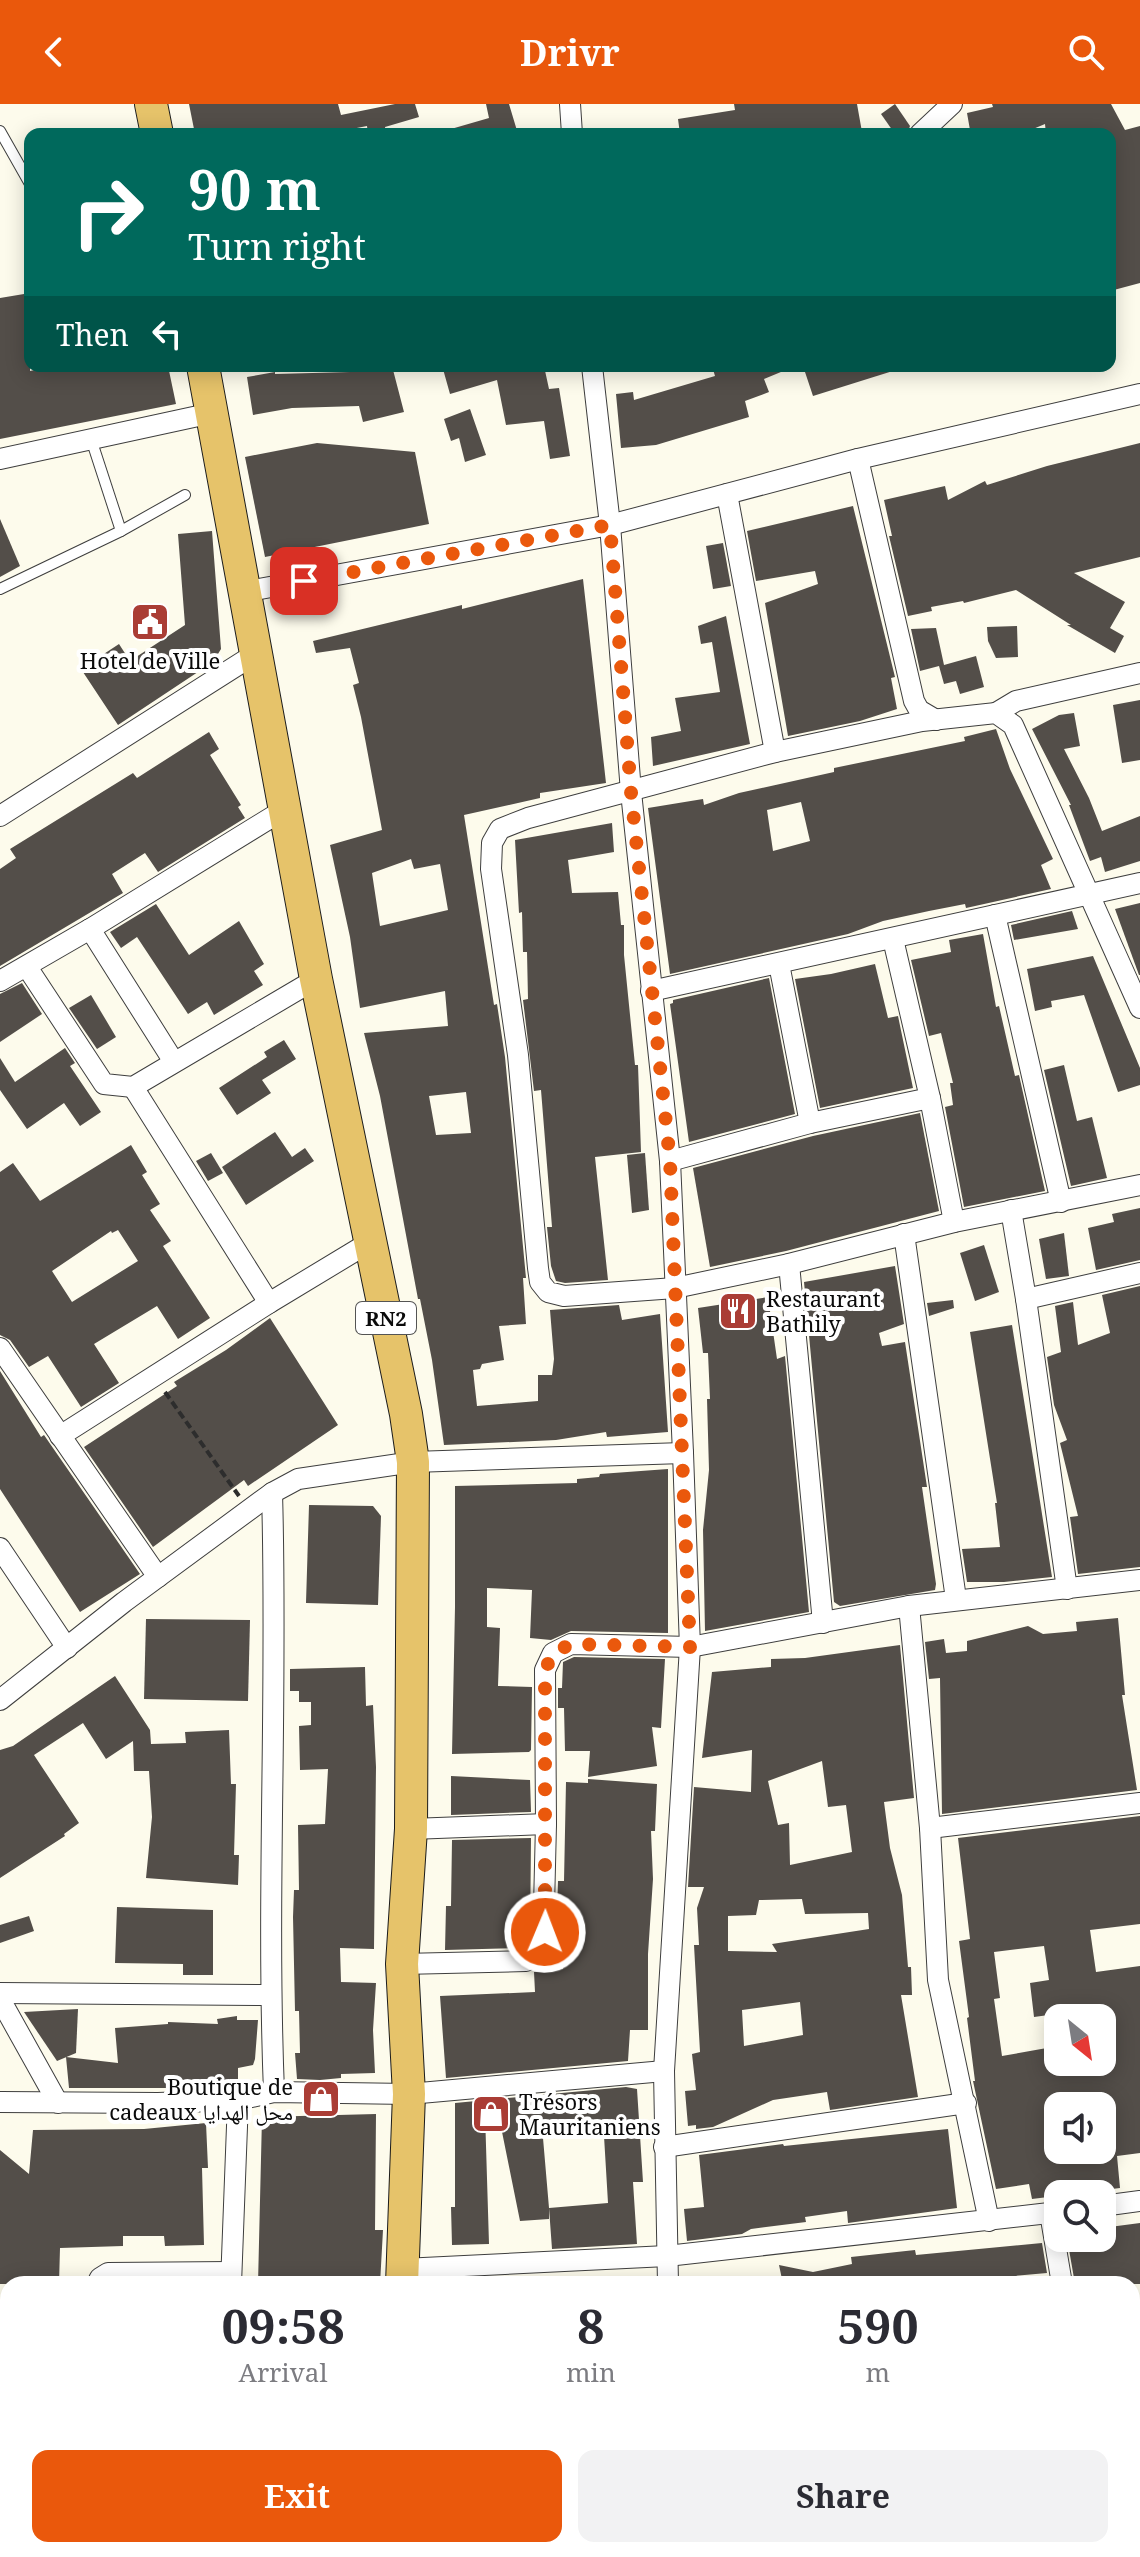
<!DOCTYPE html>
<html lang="en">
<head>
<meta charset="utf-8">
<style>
  :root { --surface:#fff; --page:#f2f2f3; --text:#2b2b33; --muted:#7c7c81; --accent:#ea580c }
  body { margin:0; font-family:"Noto Serif","Noto Naskh Arabic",serif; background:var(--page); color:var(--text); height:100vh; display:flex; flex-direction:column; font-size:30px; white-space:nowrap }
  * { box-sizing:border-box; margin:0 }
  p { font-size:26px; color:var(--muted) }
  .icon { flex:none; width:44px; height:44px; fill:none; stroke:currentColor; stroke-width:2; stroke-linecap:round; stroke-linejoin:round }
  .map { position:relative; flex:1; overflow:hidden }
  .drawer { position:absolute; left:0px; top:2172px; width:1140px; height:282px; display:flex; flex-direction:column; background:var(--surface); border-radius:24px 24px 0 0; box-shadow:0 4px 20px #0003 }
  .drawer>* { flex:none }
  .banner { position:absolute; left:24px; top:24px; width:1092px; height:244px; border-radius:16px; box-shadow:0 4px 20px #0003; background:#00695c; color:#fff; overflow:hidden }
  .needle { width:52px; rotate:150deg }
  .tools { position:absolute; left:1044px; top:1900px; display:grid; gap:16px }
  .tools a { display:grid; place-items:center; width:72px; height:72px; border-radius:16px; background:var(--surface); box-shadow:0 4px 20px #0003; font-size:40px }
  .pin { position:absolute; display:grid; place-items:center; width:68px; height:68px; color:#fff; margin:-34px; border-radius:16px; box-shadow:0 4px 12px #0006 }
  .me { position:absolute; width:88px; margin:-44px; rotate:1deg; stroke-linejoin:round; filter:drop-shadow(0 0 6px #0008) }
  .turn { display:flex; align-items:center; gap:28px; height:168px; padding:0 32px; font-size:36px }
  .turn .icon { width:104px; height:104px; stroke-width:2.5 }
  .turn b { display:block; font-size:56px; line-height:68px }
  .then { display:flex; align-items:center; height:76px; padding:0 32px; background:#0003; gap:16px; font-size:30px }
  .eta { display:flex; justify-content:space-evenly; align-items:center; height:136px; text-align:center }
  .eta b { font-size:48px; font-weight:700; line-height:56px }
  .cta { display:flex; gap:16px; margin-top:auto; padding:16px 32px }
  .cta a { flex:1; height:92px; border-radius:16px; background:var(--accent); color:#fff; font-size:32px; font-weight:700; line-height:92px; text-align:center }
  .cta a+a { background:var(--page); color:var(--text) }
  header { display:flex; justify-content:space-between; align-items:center; height:104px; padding:0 32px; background:var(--accent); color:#fff; font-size:36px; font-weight:700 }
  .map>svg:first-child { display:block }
  .building { fill:#534e49; fill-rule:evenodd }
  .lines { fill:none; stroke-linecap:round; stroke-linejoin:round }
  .service-casing { stroke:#3e3e3e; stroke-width:12 }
  .minor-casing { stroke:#3e3e3e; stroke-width:22 }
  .trunk-casing { stroke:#1c1c1c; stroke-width:34 }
  .path { stroke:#2d2d2d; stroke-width:4; stroke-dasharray:8 4; stroke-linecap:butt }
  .service { stroke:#fff; stroke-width:10 }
  .minor { stroke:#fff; stroke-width:20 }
  .trunk { stroke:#e6c36a; stroke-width:32 }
  .route { stroke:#ea580c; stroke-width:14; stroke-dasharray:0 25.2 }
  .labels { text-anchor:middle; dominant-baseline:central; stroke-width:8; stroke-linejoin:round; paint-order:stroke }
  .shield { fill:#fff; stroke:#545454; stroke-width:2 }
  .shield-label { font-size:20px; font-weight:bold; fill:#0b0b0b }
  .poi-label { font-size:22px; fill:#0b0b0b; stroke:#fff; text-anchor:start }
</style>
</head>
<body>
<header><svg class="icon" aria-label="back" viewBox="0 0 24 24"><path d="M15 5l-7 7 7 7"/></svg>Drivr<svg class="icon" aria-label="search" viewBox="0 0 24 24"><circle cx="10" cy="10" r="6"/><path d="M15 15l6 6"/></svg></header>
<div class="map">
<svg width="1140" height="2453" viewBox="0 0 1140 2453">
  <rect width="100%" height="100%" fill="#fdfbec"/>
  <g class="building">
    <polygon points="189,0 338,0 341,11 395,0 415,0 419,13 385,23 386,30 368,30 367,22 326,30 195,30"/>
    <polygon points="486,0 509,0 518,30 452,30 451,25 489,14"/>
    <polygon points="734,0 857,0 862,28 680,30 678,15 735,6"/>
    <polygon points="895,0 910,22 907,30 895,30 881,10"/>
    <polygon points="992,0 1111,0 1125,26 1140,22 1140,179 1110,187 1110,30 1046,30 1045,20 1021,30 979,30 978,24 970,26 967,9 993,3"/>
    <polygon points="30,189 30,267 52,262 168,262 176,300 0,335 0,194"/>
    <polygon points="349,262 392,262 404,308 363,318 359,302 292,304 253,311 247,273 275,268 275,270 350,268"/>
    <polygon points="452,262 544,262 549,285 559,284 570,352 550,355 544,317 506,321 497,276 450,290 443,265"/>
    <polygon points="712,262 793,263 764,275 769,288 745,297 749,313 656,341 621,344 616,290 633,288 634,296 715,272"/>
    <polygon points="803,262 896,262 896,266 813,292"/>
    <polygon points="470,305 486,351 465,358 459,334 451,337 444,315"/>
    <polygon points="317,339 415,348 429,420 265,453 245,353"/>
    <polygon points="1140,339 1140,453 1074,469 1125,498 1110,524 1124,532 1115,549 1067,521 1071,521 1016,486 964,499 963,497 931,503 932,507 908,512 889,432 892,432 884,396 945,382 948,396 985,377 987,381 1047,362"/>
    <polygon points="853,402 895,573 891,574 897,605 860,617 788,632 765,499 818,480 815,467 756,477 747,427"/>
    <polygon points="0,415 20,462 0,473"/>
    <polygon points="212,427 221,545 213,558 118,621 81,565 119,540 130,557 185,521 178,430"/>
    <polygon points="723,439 731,482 713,485 706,442"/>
    <path d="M583,475L606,679L540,689V694L464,711L494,901L497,900L505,953L526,1174H523L526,1220L499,1222L504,1256L482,1260L480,1265L473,1266L477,1302L538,1297V1271H552L554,1255L550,1206L619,1201L622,1216L660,1210L668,1328L607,1333L606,1328L556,1336L444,1341L432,1256L420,1195H418L380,992L364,929L448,922L445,887L360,904L350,833L330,741L382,726L361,613L353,581L359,579L350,544L316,549L313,537L462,501V505ZM411,755L414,765L440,760L448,806L380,822L372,769ZM466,988L471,1029L436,1031L429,992Z"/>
    <polygon points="726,512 750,640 653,662 651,633 681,627 675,594 720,588 712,538 701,540 698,522"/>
    <polygon points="1017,522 1018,553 996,554 988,537 987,523"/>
    <polygon points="936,524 944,561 976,552 984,583 960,590 956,577 944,580 939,562 920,567 911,525"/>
    <polygon points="1140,596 1140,656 1122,659 1113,601"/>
    <polygon points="1074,609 1080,642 1064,645 1089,694 1102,727 1140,712 1140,757 1105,768 1101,753 1090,757 1069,701 1071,701 1032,625 1059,611"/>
    <path d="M996,625L1010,665L1053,755L1041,761L1051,785L966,804L965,800L929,807L883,817L848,830L670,870L648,704L703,695L704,701L739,689L834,668V664L965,637L964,633ZM801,698L810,737L773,747L767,706Z"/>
    <polygon points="209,628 219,645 210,651 241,701 238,703 245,714 158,768 145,749 112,770 123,789 0,862 0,765 16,754 10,745 133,669 137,674"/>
    <polygon points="612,719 614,748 568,756 572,789 618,788 621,821 624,821 624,851 635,961 638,961 641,1048 595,1053 608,1176 565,1179 556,1177 551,1162 547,1123 552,1123 541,986 534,987 523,896 528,895 527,848 523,848 522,808 519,809 515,736"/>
    <polygon points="1140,799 1140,871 1139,871 1115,805"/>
    <polygon points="156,800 189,851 239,817 264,860 254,867 263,881 214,911 207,898 188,910 137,833 121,844 110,828"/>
    <polygon points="1072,807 1078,825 1014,836 1011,821"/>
    <polygon points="983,830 996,903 999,902 1015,972 1019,971 1045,1087 964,1103 945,1003 953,1001 950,979 953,979 941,929 929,932 911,856 951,848 949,836"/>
    <polygon points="1093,852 1140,964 1140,981 1118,988 1084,891 1051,897 1052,903 1035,907 1027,865"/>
    <polygon points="875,860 888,914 898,912 913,984 820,1004 795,875 831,870"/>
    <polygon points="769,874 795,1010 689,1038 670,900 673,899 673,896"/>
    <polygon points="22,879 42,910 0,938 0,890"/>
    <polygon points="91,891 116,933 97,945 69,904"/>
    <polygon points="284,936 296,955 262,976 271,989 237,1011 219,984 267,953 264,948"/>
    <polygon points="65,944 75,959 70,962 101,1008 80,1022 64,999 27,1025 0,986 0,954 15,978"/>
    <polygon points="1064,961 1077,1017 1092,1013 1107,1074 1071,1082 1044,966"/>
    <polygon points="920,1009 939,1107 786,1147 710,1163 693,1064 813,1032"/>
    <polygon points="275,1028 292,1053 305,1044 314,1057 246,1101 222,1063"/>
    <path d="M131,1041L147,1068L142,1071L160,1100L150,1106L171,1137L163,1142L210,1214L178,1235L157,1202L94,1240L119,1279L81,1303L48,1252L29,1263L10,1236L0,1231V1068L13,1059L40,1097ZM118,1126L138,1157L72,1198L52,1167L111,1127L112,1129Z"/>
    <polygon points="211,1049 223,1069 208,1077 196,1057"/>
    <polygon points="645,1049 649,1106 632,1109 627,1051"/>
    <polygon points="1140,1104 1140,1156 1096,1166 1088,1124 1114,1118 1112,1110"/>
    <polygon points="1064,1129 1069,1172 1046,1175 1039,1135"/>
    <polygon points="984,1141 999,1188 975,1197 960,1149"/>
    <polygon points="895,1162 904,1220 879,1229 882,1242 905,1238 927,1383 922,1383 936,1480 935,1486 840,1502 834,1498 804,1178"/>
    <polygon points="1140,1182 1140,1463 1078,1470 1070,1413 1078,1412 1060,1339 1067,1336 1054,1301 1047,1253 1061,1248 1055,1202 1073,1198 1078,1241 1110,1229 1102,1191"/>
    <polygon points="768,1193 777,1255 785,1252 809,1508 705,1527 703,1426 709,1366 707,1295 710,1295 708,1249 703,1249 698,1204"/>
    <polygon points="953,1196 954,1204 929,1212 927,1199"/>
    <polygon points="270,1214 338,1321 248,1382 244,1376 153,1443 84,1343 177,1282 174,1278 226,1246"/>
    <polygon points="1012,1221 1052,1473 1004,1478 967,1478 962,1445 1000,1443 995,1399 997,1399 970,1228"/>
    <polygon points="0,1267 41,1333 44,1331 140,1470 80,1508 0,1385"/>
    <polygon points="668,1365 668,1529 571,1527 551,1536 530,1534 532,1486 487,1484 487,1523 500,1524 498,1582 532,1583 531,1646 529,1648 452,1650 455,1503 455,1382 577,1379 577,1375 599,1373 600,1370"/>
    <polygon points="309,1401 373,1402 381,1412 378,1501 306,1499"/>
    <polygon points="1118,1514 1125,1591 1122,1591 1137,1686 942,1710 940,1574 929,1575 925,1538 944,1535 946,1549 967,1547 967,1537 1028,1522 1043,1530 1077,1527 1076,1518"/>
    <polygon points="146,1515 250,1516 248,1597 144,1595"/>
    <path d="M900,1541L914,1694L884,1698L890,1744L902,1791L908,1863H911L912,1891H901L918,1993L830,2006L827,1988L773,1996L713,2023L696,2025V2021L688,2022L685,1987L696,1986L692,1950L700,1948L694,1841H699L697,1804L704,1783H688L694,1683L751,1688L752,1646L702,1654L712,1568L771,1563V1555L805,1554ZM822,1657L828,1703L846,1701L852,1748L790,1761L789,1719L778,1721L768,1677ZM802,1795L805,1810L868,1809L869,1825L772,1840L777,1848L728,1847V1812L756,1811L759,1796ZM800,1898L803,1931L744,1942L742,1906Z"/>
    <polygon points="574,1553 665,1555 661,1624 652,1623 657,1662 588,1673 590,1647 565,1647 564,1604 558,1604 558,1584 562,1584 563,1558"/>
    <polygon points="365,1563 366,1602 373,1601 376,1663 374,1845 340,1844 341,1878 376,1879 373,1926 375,1969 341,1970 341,1974 320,1976 297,1975 295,1949 300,1949 299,1907 295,1907 293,1813 294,1786 299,1786 298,1721 325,1720 328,1665 300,1666 299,1622 311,1621 311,1598 299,1598 299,1587 290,1587 290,1565"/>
    <polygon points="115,1572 150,1626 151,1640 186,1639 185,1628 229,1626 231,1680 236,1680 234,1751 239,1751 238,1781 146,1774 152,1713 149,1667 134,1667 133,1637 106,1655 83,1619 34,1651 79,1719 64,1730 65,1732 0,1774 0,1646 13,1642"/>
    <polygon points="451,1672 530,1676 531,1708 451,1711"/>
    <polygon points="588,1675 657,1680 655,1727 651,1727 653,1775 648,1850 648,1926 630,1926 628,1957 446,1974 440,1892 535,1888 534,1868 563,1865 566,1810 557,1810 558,1777 564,1777 566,1678 588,1679"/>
    <path d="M1140,1712V1820L1090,1826L1096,1868L1140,1862V2049L1117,2052L1120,2084L1032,2095L1029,2080L996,2085L973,1977H975L967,1914L969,1913L959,1837L970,1835L958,1734ZM1044,1842L1049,1876L1030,1879L1034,1913L1056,1910V1914H1102V1963L1058,1968V1942L1002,1952L994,1895L1000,1894L994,1848ZM1102,1988V2046H1058L1056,1993Z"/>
    <polygon points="531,1734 530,1839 523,1844 445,1846 446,1802 451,1802 452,1736"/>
    <polygon points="117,1803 213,1806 213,1871 183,1871 183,1860 115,1859"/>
    <polygon points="29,1812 34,1827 0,1839 0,1821"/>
    <polygon points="78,1905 76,1949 57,1957 24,1908"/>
    <polygon points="237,1912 237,1916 258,1916 255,1955 253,1961 238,1964 238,1976 204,1984 69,1984 66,1953 118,1959 115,1924 168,1920 168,1918 218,1920 217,1915"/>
    <path d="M626,1983L637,1985L643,2078H633L637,2140L552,2145L549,2104V2115L520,2117L498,2008L485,2009L489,2140L452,2141L451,2103H455V1999ZM604,2032L608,2099L549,2104L543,2034Z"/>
    <polygon points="376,2010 375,2126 383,2126 380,2180 258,2180 262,2013"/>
    <polygon points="206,2019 208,2064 202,2064 204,2141 165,2142 164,2132 123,2132 123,2142 60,2144 59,2180 0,2180 0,2046 29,2070 33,2026 144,2025"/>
    <polygon points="948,2025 957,2104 848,2119 847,2107 805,2113 806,2118 751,2125 742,2130 687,2137 684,2105 704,2103 699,2051 783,2040 784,2042"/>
    <polygon points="1140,2119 1140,2180 1075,2180 1067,2134 1102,2134 1102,2124"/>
    <polygon points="1042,2139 1047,2169 971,2176 972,2180 783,2180 779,2161 813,2168 852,2160 851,2153 915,2146 916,2151"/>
  </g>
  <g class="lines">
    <defs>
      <g id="service">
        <polyline points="0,27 30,80"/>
        <polyline points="91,335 121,427"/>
        <polyline points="0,485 121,427 185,391"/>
      </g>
      <g id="minor">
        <polyline points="570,0 572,30"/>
        <polyline points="920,30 952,0"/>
        <polyline points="592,262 610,421 631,688 670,1057 683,1349 690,1543 664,1967 668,2180"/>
        <polyline points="0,355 212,309"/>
        <polyline points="858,355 914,597 919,606 936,616"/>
        <polyline points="727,390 775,648"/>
        <polyline points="243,488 610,421 858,355 1140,290"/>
        <polyline points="996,609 1016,597 1140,569"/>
        <polyline points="0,712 255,550"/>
        <polyline points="995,811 1061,1098"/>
        <polyline points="90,825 174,958"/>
        <polyline points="893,835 930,994 954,1118"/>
        <polyline points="779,860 810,1019"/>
        <polyline points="27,863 104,980 133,983 316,875"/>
        <polyline points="0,877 90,825 285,705"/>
        <polyline points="651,887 1140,779"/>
        <polyline points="1140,904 1013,621 996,609 922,617 775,648 528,714 500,725 492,739 491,765 518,951 538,1164 540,1178 548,1188 564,1192 675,1184 789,1160 954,1118 1140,1081"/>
        <polyline points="133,983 269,1199"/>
        <polyline points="670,1057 810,1019 930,994"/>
        <polyline points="1011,1106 1026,1195 1067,1485"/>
        <polyline points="904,1130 956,1495"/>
        <polyline points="789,1160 823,1519"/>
        <polyline points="1026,1195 1140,1169"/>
        <polyline points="0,1244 158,1473"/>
        <polyline points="60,1332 269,1199 370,1138"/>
        <path d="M272,1389C278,1589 266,1788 274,1988"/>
        <polyline points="0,1444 67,1544"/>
        <polyline points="909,1502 930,1724 938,1876 989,2117"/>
        <polyline points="0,1596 124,1498 272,1389 298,1375 413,1358 683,1349"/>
        <polyline points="930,1724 1140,1699"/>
        <polyline points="411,1725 546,1720"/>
        <polyline points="402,1860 526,1857 536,1852 543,1844 546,1720 545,1566 553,1549 571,1540 690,1543 909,1502 1140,1476"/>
        <polyline points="0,1889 270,1891"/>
        <polyline points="0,1895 58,1999"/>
        <polyline points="0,1998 158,1999 238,1996 274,1988 409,1990 664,1967"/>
        <polyline points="664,2043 966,1999"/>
        <polyline points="1102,2102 1140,2097"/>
        <polyline points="1050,2109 1062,2180"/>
        <polyline points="403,2165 667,2152 1058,2108"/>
        <polyline points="97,2180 100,2174 108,2169 231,2168"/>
        <polyline points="231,2180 238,1996"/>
        <polyline points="1132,2285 1140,2284"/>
        <polyline points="0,2423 8,2423"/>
        <polyline points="690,2446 691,2453"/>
      </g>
      <g id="trunk">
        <polyline points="151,0 157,30"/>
        <polyline points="203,262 316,875 406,1310 413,1358 411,1725 402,1860 409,1990 402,2180"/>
        <polyline points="381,2453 382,2446"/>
      </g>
    </defs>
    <use href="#service" class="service-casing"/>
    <use href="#minor" class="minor-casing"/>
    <use href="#trunk" class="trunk-casing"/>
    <polyline class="path" points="165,1288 239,1392"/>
    <use href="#service" class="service"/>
    <use href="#minor" class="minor"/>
    <use href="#trunk" class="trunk"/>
  </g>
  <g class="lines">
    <polyline class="route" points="304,477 610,421 631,688 670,1057 690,1543 571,1540 553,1549 545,1566 545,1828"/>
  </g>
  <defs>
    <symbol id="civic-square" viewBox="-11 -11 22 22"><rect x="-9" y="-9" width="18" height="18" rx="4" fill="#aa3d35" stroke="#fff"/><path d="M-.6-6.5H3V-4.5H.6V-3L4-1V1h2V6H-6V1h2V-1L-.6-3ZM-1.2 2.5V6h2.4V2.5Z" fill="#fff"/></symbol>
    <symbol id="restaurant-square" viewBox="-11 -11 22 22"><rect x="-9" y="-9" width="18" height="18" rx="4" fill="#aa3d35" stroke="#fff"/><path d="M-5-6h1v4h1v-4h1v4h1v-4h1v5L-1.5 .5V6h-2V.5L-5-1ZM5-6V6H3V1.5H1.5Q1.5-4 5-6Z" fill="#fff"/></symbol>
    <symbol id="shop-square" viewBox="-11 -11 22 22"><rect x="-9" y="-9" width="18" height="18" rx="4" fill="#aa3d35" stroke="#fff"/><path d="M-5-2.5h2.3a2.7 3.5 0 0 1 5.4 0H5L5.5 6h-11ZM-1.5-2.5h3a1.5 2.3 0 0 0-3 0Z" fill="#fff"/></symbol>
  </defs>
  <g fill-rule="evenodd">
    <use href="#civic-square" x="128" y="496" width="44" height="44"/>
    <use href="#restaurant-square" x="716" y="1185" width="44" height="44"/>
    <use href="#shop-square" x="299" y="1973" width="44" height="44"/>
    <use href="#shop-square" x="469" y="1988" width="44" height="44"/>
  </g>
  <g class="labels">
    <rect class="shield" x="356" y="1198" width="60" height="32" rx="6"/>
    <g class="shield-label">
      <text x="386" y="1214">RN2</text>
    </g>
    <g class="poi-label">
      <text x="150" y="556" text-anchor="middle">Hotel de Ville</text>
      <text x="766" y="1194">Restaurant<tspan x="766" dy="25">Bathily</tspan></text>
      <text x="293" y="1982" text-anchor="end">Boutique de<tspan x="293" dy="25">cadeaux محل الهدايا</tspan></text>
      <text x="519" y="1997">Trésors<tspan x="519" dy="25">Mauritaniens</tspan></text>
    </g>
  </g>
</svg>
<div class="tools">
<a><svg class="needle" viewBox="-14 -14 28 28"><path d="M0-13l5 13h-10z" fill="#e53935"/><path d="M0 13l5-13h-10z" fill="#7c7c81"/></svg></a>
<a><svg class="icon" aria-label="sound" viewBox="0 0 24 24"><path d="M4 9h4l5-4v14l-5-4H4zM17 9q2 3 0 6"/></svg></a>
<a><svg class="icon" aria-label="search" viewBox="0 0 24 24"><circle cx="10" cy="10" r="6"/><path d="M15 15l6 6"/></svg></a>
</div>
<div class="pin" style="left:304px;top:477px;background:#d93025"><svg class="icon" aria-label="arrive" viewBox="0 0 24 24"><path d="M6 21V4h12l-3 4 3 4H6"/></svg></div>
<svg class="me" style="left:545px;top:1828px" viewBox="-20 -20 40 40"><circle r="17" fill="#ea580c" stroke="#fff" stroke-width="3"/><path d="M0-11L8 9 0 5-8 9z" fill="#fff"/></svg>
<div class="banner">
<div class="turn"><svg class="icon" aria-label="right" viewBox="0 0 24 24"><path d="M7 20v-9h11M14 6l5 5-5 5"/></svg><div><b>90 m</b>Turn right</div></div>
<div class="then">Then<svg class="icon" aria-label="left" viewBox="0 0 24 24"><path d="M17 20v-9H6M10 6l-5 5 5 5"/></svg></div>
</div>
<section class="drawer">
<div class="eta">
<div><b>09:58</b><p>Arrival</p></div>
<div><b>8</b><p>min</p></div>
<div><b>590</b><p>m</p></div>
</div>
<div class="cta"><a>Exit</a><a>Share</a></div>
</section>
</div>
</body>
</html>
